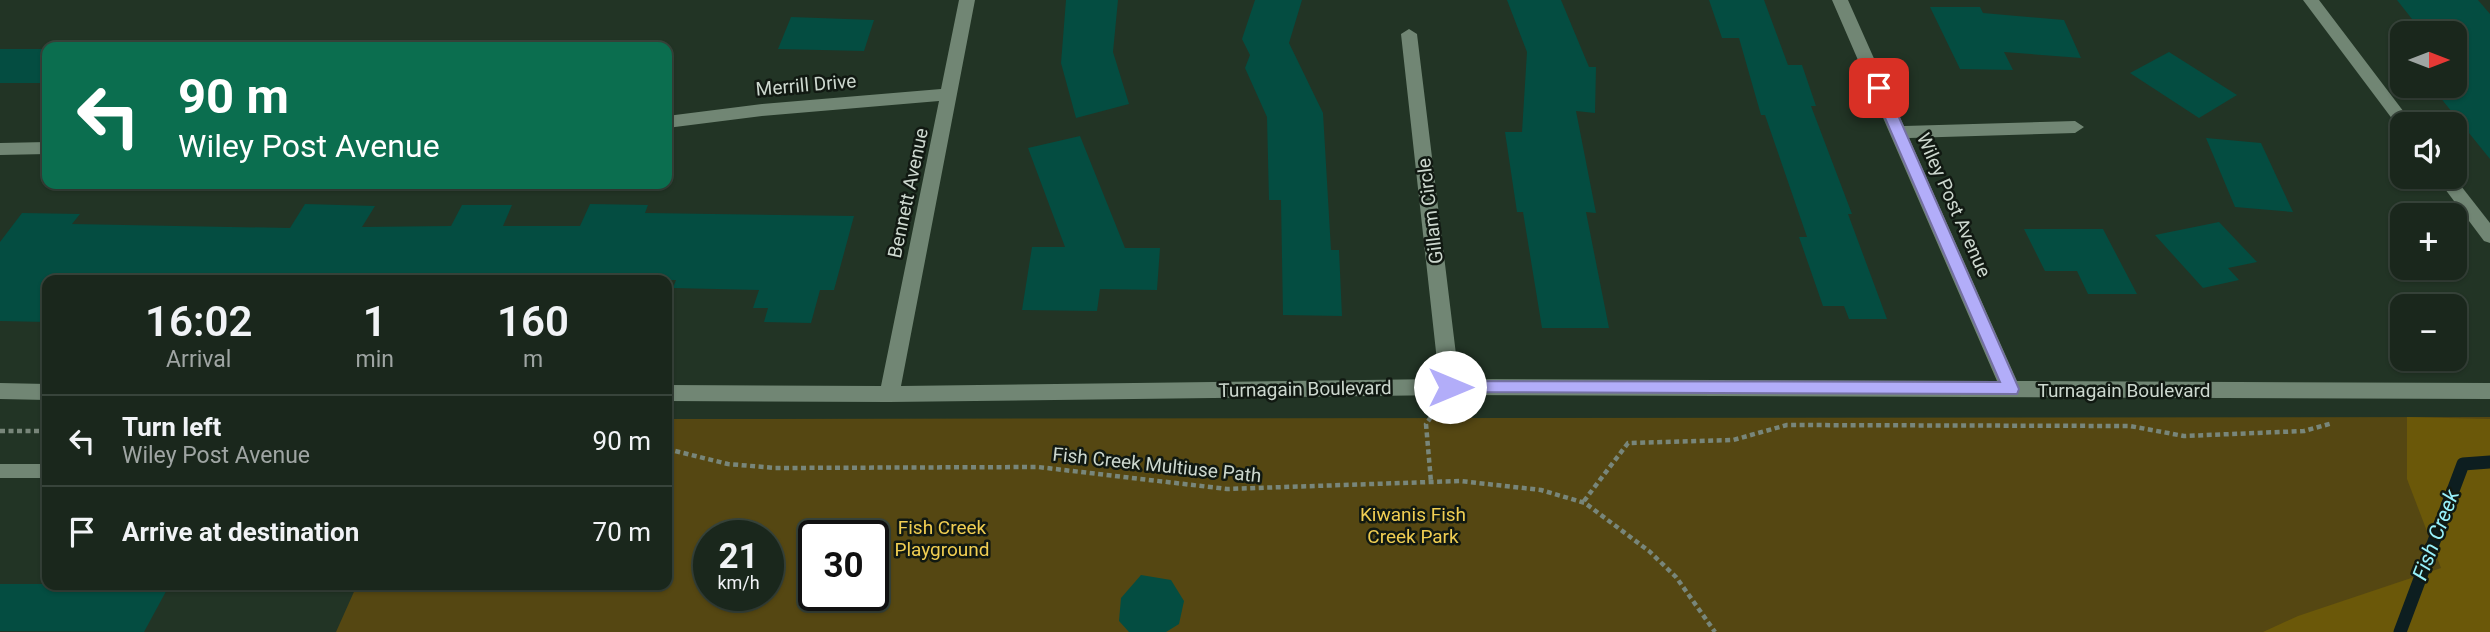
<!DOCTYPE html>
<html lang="en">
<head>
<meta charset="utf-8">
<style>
  :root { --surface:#1a271c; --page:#232f25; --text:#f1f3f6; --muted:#9fa5a3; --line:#38443b }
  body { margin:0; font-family:Roboto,sans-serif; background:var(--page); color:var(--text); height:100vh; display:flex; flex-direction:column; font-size:26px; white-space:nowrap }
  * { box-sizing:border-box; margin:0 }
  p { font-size:23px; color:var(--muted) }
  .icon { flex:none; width:38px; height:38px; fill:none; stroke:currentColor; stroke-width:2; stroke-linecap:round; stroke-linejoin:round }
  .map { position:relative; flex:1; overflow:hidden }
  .panel { position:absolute; left:42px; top:275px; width:630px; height:315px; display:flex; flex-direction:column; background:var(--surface); border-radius:14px; box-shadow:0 2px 5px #0004,0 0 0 2px var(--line) }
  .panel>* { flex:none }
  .banner { position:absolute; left:42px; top:42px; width:630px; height:147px; border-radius:14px; box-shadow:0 2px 5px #0004,0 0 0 2px var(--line); background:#0b6e4f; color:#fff; overflow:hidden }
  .needle { width:46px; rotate:90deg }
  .fabs { position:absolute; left:2390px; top:21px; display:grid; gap:14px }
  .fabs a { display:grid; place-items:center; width:77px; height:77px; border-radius:14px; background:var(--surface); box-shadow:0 2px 5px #0004,0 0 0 2px var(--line); font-size:35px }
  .speed { position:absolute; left:693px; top:520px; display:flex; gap:14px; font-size:35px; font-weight:700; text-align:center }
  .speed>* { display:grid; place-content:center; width:91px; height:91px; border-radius:50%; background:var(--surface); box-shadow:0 2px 5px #0004,0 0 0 2px var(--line); line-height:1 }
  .speed small { font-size:18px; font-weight:400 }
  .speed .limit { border:4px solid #111; border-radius:10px; background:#fff; color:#111 }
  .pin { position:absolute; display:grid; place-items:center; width:60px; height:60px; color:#fff; margin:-30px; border-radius:14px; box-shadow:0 4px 10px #0006 }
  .me { position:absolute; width:77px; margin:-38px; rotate:90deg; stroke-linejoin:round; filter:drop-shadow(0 0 5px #0008) }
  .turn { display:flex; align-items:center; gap:24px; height:147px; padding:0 21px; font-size:32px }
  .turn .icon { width:91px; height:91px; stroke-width:2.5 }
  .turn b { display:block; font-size:49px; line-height:60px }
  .eta { display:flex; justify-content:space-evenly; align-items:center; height:119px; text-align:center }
  .eta b { font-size:42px; font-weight:600; line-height:49px }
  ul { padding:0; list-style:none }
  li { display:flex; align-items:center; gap:21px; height:91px; padding:0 21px; border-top:2px solid var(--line) }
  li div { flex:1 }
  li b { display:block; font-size:26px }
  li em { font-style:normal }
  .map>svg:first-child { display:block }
  .green { fill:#554712; fill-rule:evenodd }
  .forest { fill:#6b5809 }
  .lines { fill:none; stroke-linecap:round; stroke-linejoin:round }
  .stream { stroke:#0d1e20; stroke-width:13 }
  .building { fill:#044d41 }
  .path { stroke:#78867a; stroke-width:4.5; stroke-dasharray:5 3.5; stroke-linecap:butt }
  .service { fill:#718674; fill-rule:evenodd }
  .minor { fill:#718674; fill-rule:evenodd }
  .route { fill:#b2adf9; stroke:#7470a2; stroke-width:2 }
  .labels { text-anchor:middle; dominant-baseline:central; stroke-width:5; stroke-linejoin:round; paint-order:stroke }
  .street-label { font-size:19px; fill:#cdd8cf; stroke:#111912 }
  .park-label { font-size:19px; fill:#f0ce52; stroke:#111912 }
  .water-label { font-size:21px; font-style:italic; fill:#98f1fa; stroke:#111912 }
</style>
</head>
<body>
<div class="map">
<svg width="2490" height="632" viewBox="0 0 2490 632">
  <rect width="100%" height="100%" fill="#223425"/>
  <path class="green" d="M2490,417V513L2448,632H336L357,585L667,584V419ZM709,536H768V595H709ZM814,536H873V595H814Z"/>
  <polygon class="forest" points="2407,417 2490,419 2490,632 2263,632 2298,616 2441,568 2407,479"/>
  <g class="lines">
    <polyline class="stream" points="2400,632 2463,464 2490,462"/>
  </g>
  <g class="building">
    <polygon points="1066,0 1118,0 1113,52 1129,104 1076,118 1061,63"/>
    <polygon points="1255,0 1302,0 1289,43 1323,113 1331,250 1339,250 1342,316 1283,315 1281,200 1269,200 1267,117 1245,68 1250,55 1242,39"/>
    <polygon points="1507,0 1561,0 1589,67 1596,67 1595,113 1576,111 1596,213 1586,212 1609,328 1542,328 1523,212 1517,212 1505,132 1522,132 1527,52"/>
    <polygon points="1709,0 1764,0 1788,65 1802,65 1816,106 1811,106 1852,214 1848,214 1887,319 1849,319 1844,306 1823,306 1799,237 1807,237 1765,115 1761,115 1739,38 1722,38"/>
    <polygon points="2397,0 2478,0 2490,14 2490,159 2431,86 2455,86 2455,33 2423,33"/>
    <polygon points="1930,7 1980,7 1983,13 2064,20 2081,58 2004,52 2013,70 1960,69"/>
    <polygon points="791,17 874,20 864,51 778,49"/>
    <rect x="0" y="49" width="47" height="34"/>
    <polygon points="2169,52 2237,95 2199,118 2130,73"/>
    <polygon points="1080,136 1125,248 1160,248 1157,290 1100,289 1097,311 1022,310 1032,247 1065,247 1028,148"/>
    <polygon points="2206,138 2261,143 2293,212 2235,207"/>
    <polygon points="305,204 375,206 362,227 451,226 462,205 512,205 503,226 580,226 590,204 648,205 645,213 854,216 834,290 820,290 811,323 764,322 768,308 753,308 759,290 673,288 676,280 47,280 47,322 0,321 0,242 22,213 80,214 72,224 290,228"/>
    <polygon points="2219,222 2257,262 2228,268 2239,280 2203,288 2155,235"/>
    <polygon points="2024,229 2103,229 2137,294 2088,294 2077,271 2045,271"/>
    <polygon points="1141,575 1171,580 1184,601 1179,624 1166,632 1129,632 1119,621 1121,598"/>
    <polygon points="0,584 170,584 144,632 0,631"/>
  </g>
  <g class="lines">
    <g class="path">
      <polyline points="1431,417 1426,424 1431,482"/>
      <polyline points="0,431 47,431"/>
      <polyline points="667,449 728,464 775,468 1038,467 1227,489 1460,481 1541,490 1585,503 1649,551 1676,577 1715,632"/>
      <polyline points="1584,501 1628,443 1733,440 1787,425 2130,426 2184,436 2304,431 2333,423"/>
    </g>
    <rect class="service" x="0" y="464" width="47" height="14"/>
    <g class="minor">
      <polygon points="959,0 975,0 901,386 1439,379 1401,34 1409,29 1417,34 1459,379 1997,381 1832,0 1848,0 1904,126 2075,121 2084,127 2075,133 1909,138 2017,381 2490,383 2490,399 1450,395 889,402 667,401 667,385 881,386 939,101 762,116 667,128 667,116 762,104 941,89"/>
      <polygon points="2303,0 2319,0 2413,124 2403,124 2403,129 2399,128"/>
      <polygon points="47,142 47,154 0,155 0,143"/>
      <polygon points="2436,177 2454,177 2490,223 2490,243 2484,241"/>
      <polygon points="0,383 47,384 47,400 0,399"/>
    </g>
  </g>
  <polygon class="route" points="1879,84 1886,88 2019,389 2017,394 1444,392 1442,387 1444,383 1450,381 2000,382 1872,88"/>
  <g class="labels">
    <g class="street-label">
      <text transform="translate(806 85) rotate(-5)">Merrill Drive</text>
      <text transform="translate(908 193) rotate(-78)">Bennett Avenue</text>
      <text transform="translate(1954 205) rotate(66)">Wiley Post Avenue</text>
      <text transform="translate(1430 211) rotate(-97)">Gillam Circle</text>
      <text transform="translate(1305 389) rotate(-1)">Turnagain Boulevard</text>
      <text x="2124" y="390">Turnagain Boulevard</text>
      <text transform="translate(1157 465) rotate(6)">Fish Creek Multiuse Path</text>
    </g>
    <g class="park-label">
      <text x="1413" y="514">Kiwanis Fish<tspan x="1413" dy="22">Creek Park</tspan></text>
      <text x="942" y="527">Fish Creek<tspan x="942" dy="22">Playground</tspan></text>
    </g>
    <g class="water-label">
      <text transform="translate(2436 535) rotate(-69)">Fish Creek</text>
    </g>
  </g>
</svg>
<div class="fabs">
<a><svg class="needle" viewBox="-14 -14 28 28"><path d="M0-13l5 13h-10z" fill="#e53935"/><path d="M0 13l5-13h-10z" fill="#9fa5a3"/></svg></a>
<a><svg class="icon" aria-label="sound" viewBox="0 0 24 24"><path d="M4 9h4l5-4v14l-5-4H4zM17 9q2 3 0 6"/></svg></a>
<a>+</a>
<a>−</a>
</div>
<div class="speed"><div>21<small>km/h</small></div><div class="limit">30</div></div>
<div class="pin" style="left:1879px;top:88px;background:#d93025"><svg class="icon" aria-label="arrive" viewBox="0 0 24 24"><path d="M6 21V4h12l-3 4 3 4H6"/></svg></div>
<svg class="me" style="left:1450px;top:387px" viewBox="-20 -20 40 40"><circle r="19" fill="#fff"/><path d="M0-13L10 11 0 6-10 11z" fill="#b2adf9"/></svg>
<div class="banner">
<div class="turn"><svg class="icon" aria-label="left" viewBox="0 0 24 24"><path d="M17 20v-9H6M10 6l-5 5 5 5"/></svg><div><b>90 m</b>Wiley Post Avenue</div></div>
</div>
<section class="panel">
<div class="eta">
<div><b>16:02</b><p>Arrival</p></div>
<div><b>1</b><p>min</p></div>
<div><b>160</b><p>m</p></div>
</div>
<ul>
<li><svg class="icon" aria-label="left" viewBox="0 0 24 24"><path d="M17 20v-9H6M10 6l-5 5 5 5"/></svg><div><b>Turn left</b><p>Wiley Post Avenue</p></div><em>90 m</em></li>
<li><svg class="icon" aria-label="arrive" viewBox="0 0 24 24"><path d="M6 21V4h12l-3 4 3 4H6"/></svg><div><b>Arrive at destination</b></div><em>70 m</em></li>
</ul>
</section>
</div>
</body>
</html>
